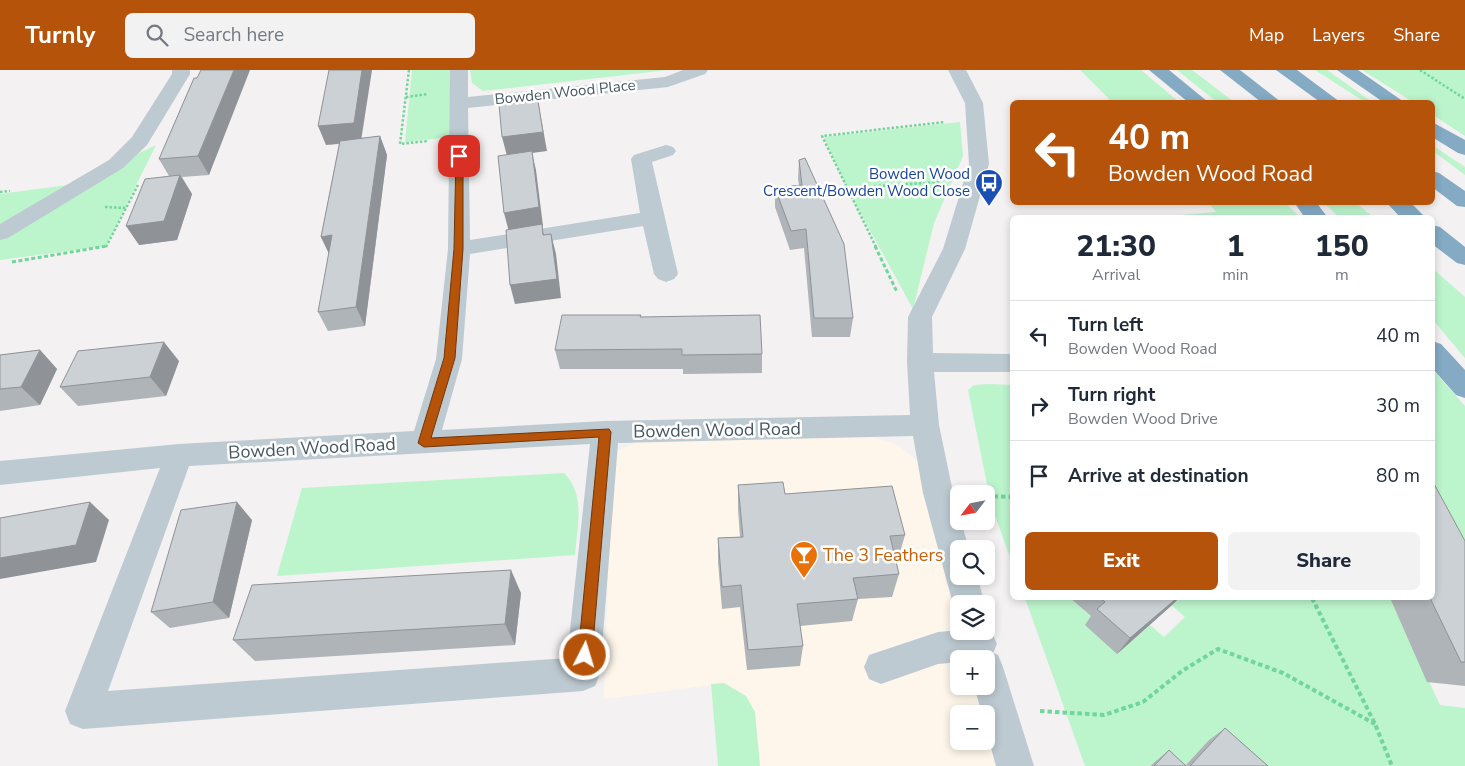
<!DOCTYPE html>
<html lang="en">
<head>
<meta charset="utf-8">
<style>
  :root { --surface:#fff; --page:#f2f2f3; --text:#1f2937; --muted:#747a83; --line:#e0e1e3; --accent:#b45309 }
  body { margin:0; font-family:"Nunito Sans",sans-serif; background:var(--page); color:var(--text); height:100vh; display:flex; flex-direction:column; font-size:19px; white-space:nowrap }
  * { box-sizing:border-box; margin:0 }
  p { font-size:16px; color:var(--muted) }
  .icon { flex:none; width:28px; height:28px; fill:none; stroke:currentColor; stroke-width:2; stroke-linecap:round; stroke-linejoin:round }
  .map { position:relative; flex:1; overflow:hidden }
  .details { position:absolute; left:1010px; top:145px; width:425px; height:385px; display:flex; flex-direction:column; background:var(--surface); border-radius:8px; box-shadow:0 2px 8px #0003 }
  .details>* { flex:none }
  .guide { position:absolute; left:1010px; top:30px; width:425px; height:105px; border-radius:8px; box-shadow:0 2px 8px #0003; background:#b45309; color:#fff; overflow:hidden }
  .needle { width:32px; rotate:238deg }
  .buttons { position:absolute; left:950px; top:415px; display:grid; gap:10px }
  .buttons a { display:grid; place-items:center; width:45px; height:45px; border-radius:8px; background:var(--surface); box-shadow:0 2px 8px #0003; font-size:25px }
  .pin { position:absolute; display:grid; place-items:center; width:42px; height:42px; color:#fff; margin:-21px; border-radius:10px; box-shadow:0 2px 8px #0006 }
  .me { position:absolute; width:55px; margin:-28px; rotate:5deg; stroke-linejoin:round; filter:drop-shadow(0 0 4px #0008) }
  .turn { display:flex; align-items:center; gap:18px; height:105px; padding:0 15px; font-size:22px }
  .turn .icon { width:65px; height:65px; stroke-width:2.5 }
  .turn b { display:block; font-size:35px; line-height:42px }
  .eta { display:flex; justify-content:space-evenly; align-items:center; height:85px; text-align:center }
  .eta b { font-size:30px; font-weight:800; line-height:35px }
  .cta { display:flex; gap:10px; margin-top:auto; padding:10px 15px }
  .cta a { flex:1; height:58px; border-radius:8px; background:var(--accent); color:#fff; font-size:20px; font-weight:800; line-height:58px; text-align:center }
  .cta a+a { background:var(--page); color:var(--text) }
  ul { padding:0; list-style:none }
  li { display:flex; align-items:center; gap:15px; height:70px; padding:0 15px; border-top:1px solid var(--line) }
  li div { flex:1 }
  li b { display:block; font-size:19px }
  li em { font-style:normal }
  header { display:flex; align-items:center; gap:30px; box-sizing:border-box; height:70px; padding:0 25px; background:var(--accent); color:#fff }
  header strong { font-size:24px }
  nav { display:flex; gap:28px; margin-inline-start:auto; font-size:18px }
  .search { width:350px; height:45px; background:var(--page); display:flex; align-items:center; gap:12px; box-sizing:border-box; padding:0 18px; border-radius:8px; color:var(--muted); font-size:19px }
  .map>svg:first-child { display:block }
  .commercial { fill:#fef6ea }
  .green { fill:#bcf4cc }
  .lines { fill:none; stroke-linecap:round; stroke-linejoin:round }
  .path-far2 { stroke:#70d699; stroke-width:2.5; stroke-dasharray:2.5 2; stroke-linecap:butt }
  .path-far1 { stroke:#70d699; stroke-width:3; stroke-dasharray:4 2.5; stroke-linecap:butt }
  .path { stroke:#70d699; stroke-width:4; stroke-dasharray:4.5 3; stroke-linecap:butt }
  .minor { fill:#bdcad1; fill-rule:evenodd }
  .highway { fill:#84aac4; fill-rule:evenodd }
  .wall { fill:#afb4b8 }
  .shaded-wall { fill:#8f9296 }
  .building { fill:#ccd1d6; stroke:#8f9296 }
  .route { fill:#b45309; stroke:#753606 }
  .labels { text-anchor:middle; dominant-baseline:central; stroke-width:5; stroke-linejoin:round; paint-order:stroke }
  .far-street-label { font-size:15px; fill:#465760; stroke:#fff }
  .far-transit-label { font-size:15px; fill:#164399; stroke:#fff; text-anchor:end }
  .street-label { font-size:18px; fill:#465760; stroke:#fff }
  .food-label { font-size:18px; fill:#c56008; stroke:#fff; text-anchor:start }
</style>
</head>
<body>
<header>
<strong>Turnly</strong>
<div class="search"><svg class="icon" aria-label="search" viewBox="0 0 24 24"><circle cx="10" cy="10" r="6"/><path d="M15 15l6 6"/></svg>Search here</div>
<nav><a>Map</a><a>Layers</a><a>Share</a></nav>
</header>
<div class="map">
<svg width="1465" height="696" viewBox="0 0 1465 696">
  <rect width="100%" height="100%" fill="#f3f1f1"/>
  <polygon class="commercial" points="867,365 898,375 917,391 959,553 959,616 975,616 982,644 959,644 959,671 986,671 986,660 996,696 718,696 711,615 604,629 612,384 645,368"/>
  <g class="green">
    <polygon points="412,0 453,0 450,67 405,72"/>
    <polygon points="470,0 668,0 483,21 472,13"/>
    <polygon points="1080,0 1141,0 1179,32 1112,32"/>
    <polygon points="1177,0 1192,0 1234,32 1217,32"/>
    <polygon points="1315,0 1327,0 1372,32 1365,32"/>
    <polygon points="1362,0 1465,0 1465,66 1433,45 1432,32 1413,32"/>
    <polygon points="960,52 963,86 934,153 913,239 847,118 824,67"/>
    <polygon points="156,75 106,176 0,190 0,124 75,114"/>
    <polygon points="1432,75 1465,97 1465,105 1433,81"/>
    <polygon points="1208,132 1285,133 1300,147 1157,147 1216,142"/>
    <polygon points="1324,133 1356,133 1373,147 1339,147"/>
    <polygon points="1432,198 1465,227 1465,288 1433,250"/>
    <polygon points="1432,299 1465,336 1465,555 1433,490"/>
    <polygon points="989,314 1012,315 1012,493 991,434 968,320 974,315"/>
    <path d="M564,403C586,425 577,457 575,485L277,506L302,418Z"/>
    <polygon points="1025,528 1070,528 1093,548 1117,584 1150,555 1164,567 1185,547 1163,528 1390,528 1440,635 1465,638 1465,696 1235,696 1208,671 1185,696 1153,693 1149,696 1085,696"/>
    <polygon points="724,613 746,626 755,642 760,696 718,696 711,614"/>
  </g>
  <g class="lines">
    <g class="path-far2">
      <polyline points="409,0 400,74 428,71"/>
      <polyline points="1420,0 1465,29"/>
      <polyline points="406,27 428,24"/>
      <polyline points="847,118 941,112"/>
      <polyline points="0,122 10,121"/>
      <polyline points="105,137 126,138"/>
      <polyline points="106,177 138,115"/>
      <polyline points="876,177 822,66 945,52"/>
    </g>
    <g class="path-far1">
      <polyline points="875,176 897,222"/>
      <polyline points="12,192 107,176"/>
    </g>
    <g class="path">
      <polyline points="986,426 1012,427"/>
      <polyline points="1312,528 1375,654 1392,696"/>
      <polyline points="1040,641 1104,645 1143,632 1182,601 1218,579 1283,603 1375,654"/>
    </g>
    <g class="minor">
      <polygon points="172,0 190,0 190,4 147,75 123,98 8,168 0,170 0,154 109,90 132,67 172,4"/>
      <path d="M450,0H468V27L665,7L683,0H708L705,4L668,17L468,38L470,170L640,143L631,89L634,85L666,75L673,77L676,81L673,85L652,92L678,204L674,209L666,212L658,209L654,204L643,156L470,184L462,289L442,360L605,351L910,345L907,292L908,247L943,179L969,94L965,33L948,0H966L983,33L989,94L965,179L932,247L933,283L1012,284V302H934L939,355L959,451H961L969,479H959V506H977L985,534H959V545L953,534L923,423L913,366L618,373L600,604L595,616L583,621L83,659L70,654L65,641L160,398L0,415V391L179,374L414,361L436,289L448,179ZM590,374L567,588L108,621L189,396Z"/>
      <polygon points="959,560 986,560 992,563 997,574 993,583 998,585 1003,597 1034,696 996,696 986,660 986,644 982,644 974,616 986,616 986,589 959,589 959,592 938,594 881,614 869,609 864,597 869,585 938,562"/>
    </g>
    <g class="highway">
      <polygon points="1149,0 1169,0 1208,32 1188,32"/>
      <polygon points="1220,0 1240,0 1281,32 1261,32"/>
      <polygon points="1276,0 1297,0 1340,32 1320,32"/>
      <polygon points="1337,0 1358,0 1404,32 1383,32"/>
      <polygon points="1432,52 1465,70 1465,85 1458,83 1432,67"/>
      <polygon points="1432,101 1439,103 1465,121 1465,137 1457,136 1432,117"/>
      <polygon points="1294,132 1316,132 1328,148 1305,148"/>
      <polygon points="1386,132 1410,132 1426,148 1401,148"/>
      <polygon points="1432,155 1440,157 1465,177 1465,195 1457,193 1432,174"/>
      <polygon points="1432,271 1441,274 1465,300 1465,328 1456,325 1432,298"/>
    </g>
  </g>
  <g class="wall">
    <polygon points="194,8 209,105 182,107 192,124 177,170 139,175 169,106 159,89"/>
    <polygon points="380,66 387,85 365,256 328,261 318,242 329,183 321,167 339,74 326,75 362,68"/>
    <polygon points="799,90 853,248 850,267 812,267 804,178 790,180 775,137 775,118 799,115 798,109"/>
    <polygon points="641,247 762,284 762,303 683,304 683,299 560,299 555,280"/>
    <polygon points="40,280 57,299 40,335 0,341 0,285"/>
    <polygon points="179,291 166,326 78,336 60,317"/>
    <polygon points="738,415 785,424 905,465 898,489 896,489 899,504 892,527 858,529 852,551 800,556 803,576 800,596 747,600 740,537 722,539 718,492 718,468 740,467 738,439"/>
    <polygon points="252,450 229,548 170,558 151,542"/>
    <polygon points="1465,471 1465,616 1427,612 1390,528 1432,528"/>
    <polygon points="521,523 515,575 255,591 233,570"/>
    <polygon points="1070,528 1179,528 1172,535 1117,584 1085,555 1091,546"/>
    <polygon points="1225,658 1268,696 1150,696 1169,680 1185,696 1208,671"/>
  </g>
  <g class="shaded-wall">
    <polygon points="234,0 250,0 209,105 198,86"/>
    <polygon points="362,0 372,0 361,71 326,75 318,56"/>
    <polygon points="538,31 547,81 532,83 536,100 543,156 542,157 546,174 509,162 504,143 507,86 502,67"/>
    <polygon points="380,66 387,85 365,256 356,237"/>
    <polygon points="180,105 192,124 177,170 139,175 126,156"/>
    <polygon points="551,164 556,184 561,228 515,234 510,215"/>
    <polygon points="332,165 330,186 321,167"/>
    <polygon points="164,272 179,291 166,326 150,307"/>
    <polygon points="40,280 57,299 40,335 21,317"/>
    <polygon points="90,432 109,450 96,492 0,509 0,488"/>
    <polygon points="237,432 252,450 229,548 213,532"/>
    <polygon points="511,500 521,523 515,575 505,554"/>
    <polygon points="1177,528 1179,528 1172,535 1117,584 1130,568"/>
  </g>
  <g class="building">
    <polygon points="201,0 234,0 198,86 159,89 194,8 197,8"/>
    <polygon points="329,0 362,0 354,53 318,56"/>
    <polygon points="538,31 543,62 502,67 499,35"/>
    <polygon points="380,66 356,237 318,242 332,165 321,167 340,71"/>
    <polygon points="532,81 539,137 504,143 498,86"/>
    <polygon points="805,88 844,174 853,248 814,248 806,159 791,161 775,118 802,115 799,90"/>
    <polygon points="180,105 164,151 126,156 145,109"/>
    <polygon points="542,154 543,165 551,164 557,209 510,215 506,160"/>
    <polygon points="562,245 641,245 640,247 760,245 762,284 682,285 682,279 555,280"/>
    <polygon points="164,272 150,307 60,317 78,281"/>
    <polygon points="40,280 21,317 0,319 0,285"/>
    <polygon points="1432,410 1465,471 1465,592 1461,592 1430,528 1432,528"/>
    <polygon points="783,412 785,424 892,416 905,465 890,466 899,504 853,508 858,529 797,534 803,576 748,580 741,515 722,517 718,468 743,467 738,415"/>
    <polygon points="90,432 76,475 0,488 0,448"/>
    <polygon points="237,432 213,532 151,542 181,440"/>
    <polygon points="511,500 505,554 233,570 252,515"/>
    <polygon points="1100,528 1177,528 1130,568 1097,539 1105,532"/>
    <polygon points="1225,658 1268,696 1190,696"/>
    <polygon points="1169,680 1186,696 1154,696"/>
  </g>
  <polygon class="route" points="456,84 463,86 463,179 455,288 431,368 609,359 611,362 592,585 590,590 585,592 580,590 578,585 599,367 424,377 418,373 444,288 454,179"/>
  <defs>
    <symbol id="bus-pin" viewBox="-11 -11 22 30"><path d="M0 17L-7.5 6A9.5 9.5 0 1 1 7.5 6Z" fill="#1a4fb4" stroke="#fff"/><path d="M-5-6H5V4H4V6H2V4H-2V6H-4V4H-5ZM-3.5-4V0h7V-4ZM-3.5 1.2v1.5H-2V1.2ZM2 1.2v1.5H3.5V1.2Z" fill="#fff"/></symbol>
    <symbol id="bar-pin" viewBox="-11 -11 22 30"><path d="M0 17L-7.5 6A9.5 9.5 0 1 1 7.5 6Z" fill="#e8710a" stroke="#fff"/><path d="M-6-5H6L.8 .8V4.5H3.5V6h-7V4.5H-.8V.8Z" fill="#fff"/></symbol>
  </defs>
  <g fill-rule="evenodd">
    <use href="#bus-pin" x="973" y="97" width="32" height="43"/>
    <use href="#bar-pin" x="788" y="469" width="32" height="43"/>
  </g>
  <g class="labels">
    <g class="far-street-label">
      <text transform="translate(565 22) rotate(-6)">Bowden Wood Place</text>
    </g>
    <g class="far-transit-label">
      <text x="970" y="104">Bowden Wood<tspan x="970" dy="17">Crescent/Bowden Wood Close</tspan></text>
    </g>
    <g class="street-label">
      <text transform="translate(717 360) rotate(-1)">Bowden Wood Road</text>
      <text transform="translate(312 378) rotate(-3)">Bowden Wood Road</text>
    </g>
    <g class="food-label">
      <text x="823" y="485">The 3 Feathers</text>
    </g>
  </g>
</svg>
<div class="buttons">
<a><svg class="needle" viewBox="-14 -14 28 28"><path d="M0-13l5 13h-10z" fill="#e53935"/><path d="M0 13l5-13h-10z" fill="#747a83"/></svg></a>
<a><svg class="icon" aria-label="search" viewBox="0 0 24 24"><circle cx="10" cy="10" r="6"/><path d="M15 15l6 6"/></svg></a>
<a><svg class="icon" aria-label="layers" viewBox="0 0 24 24"><path d="M12 4l9 5-9 5-9-5zM3 14l9 5 9-5"/></svg></a>
<a>+</a>
<a>−</a>
</div>
<div class="pin" style="left:459px;top:86px;background:#d93025"><svg class="icon" aria-label="arrive" viewBox="0 0 24 24"><path d="M6 21V4h12l-3 4 3 4H6"/></svg></div>
<svg class="me" style="left:585px;top:585px" viewBox="-20 -20 40 40"><circle r="17" fill="#b45309" stroke="#fff" stroke-width="3"/><path d="M0-11L8 9 0 5-8 9z" fill="#fff"/></svg>
<div class="guide">
<div class="turn"><svg class="icon" aria-label="left" viewBox="0 0 24 24"><path d="M17 20v-9H6M10 6l-5 5 5 5"/></svg><div><b>40 m</b>Bowden Wood Road</div></div>
</div>
<section class="details">
<div class="eta">
<div><b>21:30</b><p>Arrival</p></div>
<div><b>1</b><p>min</p></div>
<div><b>150</b><p>m</p></div>
</div>
<ul>
<li><svg class="icon" aria-label="left" viewBox="0 0 24 24"><path d="M17 20v-9H6M10 6l-5 5 5 5"/></svg><div><b>Turn left</b><p>Bowden Wood Road</p></div><em>40 m</em></li>
<li><svg class="icon" aria-label="right" viewBox="0 0 24 24"><path d="M7 20v-9h11M14 6l5 5-5 5"/></svg><div><b>Turn right</b><p>Bowden Wood Drive</p></div><em>30 m</em></li>
<li><svg class="icon" aria-label="arrive" viewBox="0 0 24 24"><path d="M6 21V4h12l-3 4 3 4H6"/></svg><div><b>Arrive at destination</b></div><em>80 m</em></li>
</ul>
<div class="cta"><a>Exit</a><a>Share</a></div>
</section>
</div>
</body>
</html>
